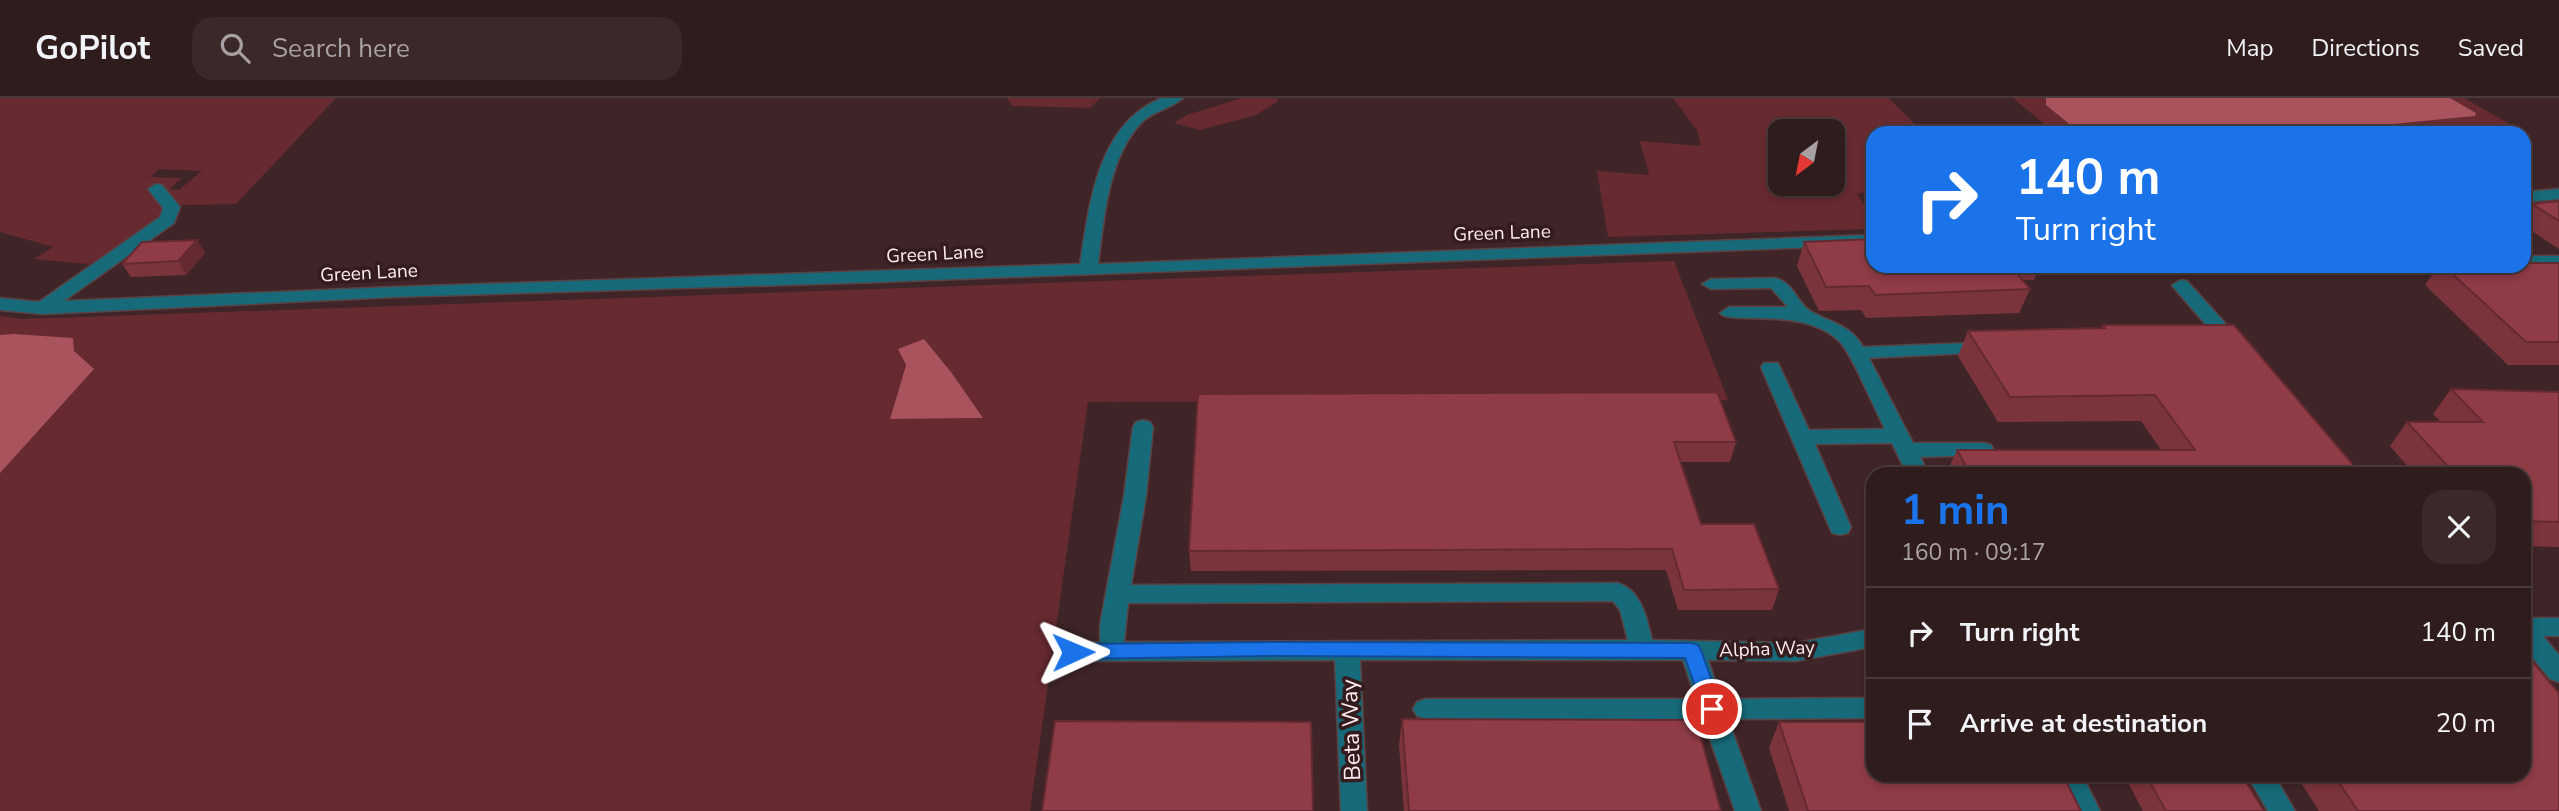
<!DOCTYPE html>
<html lang="en">
<head>
<meta charset="utf-8">
<style>
  :root { --surface:#2f1c1d; --page:#3b292a; --text:#f1f3f6; --muted:#a7a1a4; --line:#4a3a3b; --accent:#1a73e8 }
  body { margin:0; font-family:"Nunito Sans",sans-serif; background:var(--page); color:var(--text); height:100vh; display:flex; flex-direction:column; font-size:26px; white-space:nowrap }
  * { box-sizing:border-box; margin:0 }
  p { font-size:23px; color:var(--muted) }
  .icon { flex:none; width:38px; height:38px; fill:none; stroke:currentColor; stroke-width:2; stroke-linecap:round; stroke-linejoin:round }
  .map { position:relative; flex:1; overflow:hidden }
  .drawer { position:absolute; left:1866px; top:369px; width:665px; height:315px; display:flex; flex-direction:column; background:var(--surface); border-radius:21px; box-shadow:0 4px 10px #0003,0 0 0 2px var(--line) }
  .drawer>* { flex:none }
  .top-card { position:absolute; left:1866px; top:28px; width:665px; height:147px; border-radius:21px; box-shadow:0 4px 10px #0003,0 0 0 2px var(--line); background:#1a73e8; color:#fff; overflow:hidden }
  .needle { width:46px; rotate:212deg }
  .buttons { position:absolute; left:1768px; top:21px; display:grid; gap:14px }
  .buttons a { display:grid; place-items:center; width:77px; height:77px; border-radius:14px; background:var(--surface); box-shadow:0 4px 10px #0003,0 0 0 2px var(--line); font-size:35px }
  .pin { position:absolute; display:grid; place-items:center; width:60px; height:60px; color:#fff; margin:-30px; border:4px solid #fff; border-radius:50%; box-shadow:0 2px 7px #0007 }
  .me { position:absolute; width:77px; margin:-38px; rotate:89deg; stroke-linejoin:round; filter:drop-shadow(0 0 5px #0008) }
  .turn { display:flex; align-items:center; gap:24px; height:147px; padding:0 35px; font-size:32px }
  .turn .icon { width:91px; height:91px; stroke-width:2.5 }
  .turn b { display:block; font-size:49px; line-height:60px }
  .round { display:grid; place-items:center; flex:none; width:74px; height:74px; border-radius:21px; background:var(--page) }
  .headline { display:flex; align-items:center; justify-content:space-between; height:119px; padding:0 35px }
  h1 { font-size:42px; font-weight:700; line-height:52px; color:var(--accent) }
  ul { padding:0; list-style:none }
  li { display:flex; align-items:center; gap:21px; height:91px; padding:0 35px; border-top:2px solid var(--line) }
  li div { flex:1 }
  li b { display:block; font-size:26px }
  li em { font-style:normal }
  header { display:flex; align-items:center; gap:42px; box-sizing:border-box; height:98px; padding:0 35px; background:var(--surface); border-bottom:2px solid var(--line) }
  header strong { font-size:33px }
  nav { display:flex; gap:38px; margin-inline-start:auto; font-size:24px }
  .search { width:490px; height:63px; background:var(--page); display:flex; align-items:center; gap:18px; box-sizing:border-box; padding:0 24px; border-radius:21px; color:var(--muted); font-size:26px }
  .map>svg:first-child { display:block }
  .green { fill:#682a31; fill-rule:evenodd }
  .water { fill:#a9535c }
  .lines { fill:none; stroke-linecap:round; stroke-linejoin:round }
  .minor-casing { stroke:#5a4143; stroke-width:3 }
  .minor { fill:#176a79; fill-rule:evenodd }
  .wall { fill:#7c343c }
  .shaded-wall { fill:#652a31 }
  .building { fill:#903c46; stroke:#652a31; stroke-width:2 }
  .route { fill:#1a73e8; stroke:#114b97; stroke-width:2 }
  .labels { text-anchor:middle; dominant-baseline:central; stroke-width:7; stroke-linejoin:round; paint-order:stroke }
  .street-label { font-size:19px; fill:#feeced; stroke:#341c1e }
  .near-street-label { font-size:23px; fill:#feeced; stroke:#341c1e }
</style>
</head>
<body>
<header>
<strong>GoPilot</strong>
<div class="search"><svg class="icon" aria-label="search" viewBox="0 0 24 24"><circle cx="10" cy="10" r="6"/><path d="M15 15l6 6"/></svg>Search here</div>
<nav><a>Map</a><a>Directions</a><a>Saved</a></nav>
</header>
<div class="map">
<svg width="2559" height="713" viewBox="0 0 2559 713">
  <rect width="100%" height="100%" fill="#3f2527"/>
  <g class="green">
    <path d="M0,0H336L236,106L179,107L110,159L88,166L34,161L53,149L0,134ZM159,71L202,73L179,92L169,91L182,80L150,79Z"/>
    <polygon points="1007,0 1100,0 1090,10 1012,8"/>
    <polygon points="1242,0 1278,0 1277,4 1256,17 1200,32 1174,25 1187,17"/>
    <path d="M1673,0H1889L1923,35H1872V93L1857,96L1872,119V131L1608,139L1597,73L1649,77L1640,43L1701,48L1697,32ZM1780,33H1832V86H1780Z"/>
    <polygon points="2013,0 2046,0 2047,7 2074,30 2084,35 2055,35"/>
    <polygon points="2450,0 2464,0 2529,37 2524,38 2524,35 2303,35 2475,18 2476,15"/>
    <path d="M1674,163L1728,302L1088,304L1030,713H0V375L74,253L72,240L0,237V218L23,221ZM924,241L951,274L982,320L890,321L906,266Z"/>
  </g>
  <g class="water">
    <polygon points="2046,0 2450,0 2476,15 2475,18 2303,35 2084,35 2074,30 2046,7"/>
    <polygon points="14,236 73,240 74,253 94,271 0,375 0,237"/>
    <polygon points="924,241 951,274 983,320 890,321 906,267 898,251"/>
  </g>
  <g class="lines">
    <defs>
      <g id="minor">
        <path d="M1162,0H1183C1171,11 1152,13 1141,25C1108,60 1104,121 1098,166L1872,137V147L880,184L394,199L43,216L0,212V200L39,204L160,119L163,110L148,91L156,86L162,87L180,109L174,125L64,203L394,189L1080,166C1090,105 1097,26 1162,0Z"/>
        <polygon points="2559,91 2559,101 2524,104 2524,94"/>
        <polygon points="2524,158 2559,158 2559,168 2523,168"/>
        <path d="M1775,180C1795,185 1796,205 1812,214C1831,225 1851,227 1863,249L1997,244L2000,248L1997,252L1990,254L1869,260L1913,345H1984L1991,347L1994,352L1991,357L1920,359L1929,376H1907L1892,345L1815,346L1851,429L1848,435L1840,437L1832,435L1761,269L1764,265H1778L1809,332L1885,331C1875,312 1853,259 1841,245C1805,207 1730,228 1720,215L1729,209H1788L1771,190L1711,191L1702,186L1711,181Z"/>
        <polygon points="2181,182 2187,183 2242,244 2245,248 2242,252 2228,252 2175,191 2172,187"/>
        <path d="M1143,322L1150,324L1153,329L1146,398L1131,487L1618,485C1642,493 1647,521 1652,542L1796,545L1872,531V549L1796,563L1708,562L1721,601L1872,600V620L1728,621L1761,713H1735L1703,621H1426L1417,618L1413,611L1417,604L1426,601H1696L1683,562H1360L1367,713H1341L1335,562L1073,563L1064,561L1061,554L1064,547L1100,544V527L1124,398L1133,329L1136,324ZM1613,503L1620,512L1628,542L1124,544L1128,505Z"/>
        <polygon points="2524,520 2559,520 2559,538 2543,538 2559,557 2559,584 2550,581 2524,549"/>
        <polygon points="2055,677 2082,677 2100,713 2073,713"/>
        <polygon points="2247,677 2274,677 2295,713 2268,713"/>
      </g>
    </defs>
    <use href="#minor" class="minor-casing"/>
    <use href="#minor" class="minor"/>
  </g>
  <g class="wall">
    <polygon points="2559,103 2559,151 2524,128 2524,119 2532,106"/>
    <polygon points="197,142 205,155 186,177 131,179 122,166"/>
    <polygon points="1804,144 1872,168 2040,168 2034,182 2022,182 2030,191 2019,215 1866,220 1861,212 1819,213 1797,168"/>
    <polygon points="2559,165 2559,267 2508,267 2425,187 2438,168 2524,168"/>
    <polygon points="2103,227 2361,376 1946,376 1957,352 2161,352 2141,323 1998,324 1958,258 1968,233 2101,230"/>
    <polygon points="2451,291 2559,294 2559,449 2524,448 2524,376 2414,376 2390,348 2407,324 2441,324 2433,316"/>
    <polygon points="1198,296 1736,344 1730,364 1680,364 1701,426 1779,491 1772,512 1678,512 1666,472 1191,473 1189,453"/>
    <polygon points="1402,621 1721,713 1404,713 1399,647"/>
    <polygon points="1779,624 2081,713 1789,713 1769,650"/>
    <polygon points="2124,677 2242,677 2264,713 2143,713"/>
    <polygon points="2296,677 2524,677 2559,713 2319,713"/>
  </g>
  <polygon class="shaded-wall" points="197,142 205,155 186,177 178,163"/>
  <g class="building">
    <polygon points="2559,103 2559,123 2532,106"/>
    <polygon points="1872,141 1872,168 2011,168 2030,191 1875,197 1869,188 1826,189 1804,144"/>
    <polygon points="197,142 178,163 122,166 142,144"/>
    <polygon points="2524,165 2559,165 2559,244 2526,244 2444,168 2524,168"/>
    <polygon points="2103,227 2234,227 2361,376 1970,376 1957,352 2195,352 2155,297 2010,299 1968,233 2105,230"/>
    <polygon points="2451,291 2559,294 2559,424 2524,423 2524,376 2455,376 2407,324 2483,324"/>
    <polygon points="1717,294 1736,344 1674,344 1701,426 1754,426 1779,491 1684,492 1672,451 1189,453 1198,296"/>
    <polygon points="2524,555 2525,555 2559,595 2559,713 2358,713 2334,677 2524,677"/>
    <polygon points="1402,621 1696,622 1721,713 1409,713"/>
    <polygon points="1055,623 1311,624 1313,713 1042,713"/>
    <polygon points="1779,624 1872,624 1872,677 2063,677 2081,713 1808,713"/>
    <polygon points="2146,677 2242,677 2264,713 2166,713"/>
  </g>
  <polygon class="route" points="1274,544 1692,545 1698,547 1701,552 1722,611 1719,616 1712,619 1705,616 1685,560 1274,558 1073,561 1066,559 1063,554 1066,548 1073,546"/>
  <g class="labels">
    <g class="street-label">
      <text transform="translate(1502 135) rotate(-2)">Green Lane</text>
      <text transform="translate(935 156) rotate(-3)">Green Lane</text>
      <text transform="translate(369 175) rotate(-3)">Green Lane</text>
      <text transform="translate(1767 551) rotate(-2)">Alpha Way</text>
    </g>
    <g class="near-street-label">
      <text transform="translate(1351 632) rotate(-92)">Beta Way</text>
    </g>
  </g>
</svg>
<div class="buttons">
<a><svg class="needle" viewBox="-14 -14 28 28"><path d="M0-13l5 13h-10z" fill="#e53935"/><path d="M0 13l5-13h-10z" fill="#a7a1a4"/></svg></a>
</div>
<div class="pin" style="left:1712px;top:611px;background:#d93025"><svg class="icon" aria-label="arrive" viewBox="0 0 24 24"><path d="M6 21V4h12l-3 4 3 4H6"/></svg></div>
<svg class="me" style="left:1073px;top:554px" viewBox="-20 -20 40 40"><path d="M0-17L14 15 0 8-14 15z" fill="#1a73e8" stroke="#fff" stroke-width="4"/></svg>
<div class="top-card">
<div class="turn"><svg class="icon" aria-label="right" viewBox="0 0 24 24"><path d="M7 20v-9h11M14 6l5 5-5 5"/></svg><div><b>140 m</b>Turn right</div></div>
</div>
<section class="drawer">
<div class="headline"><div><h1>1 min</h1><p>160 m · 09:17</p></div><a class="round"><svg class="icon" aria-label="close" viewBox="0 0 24 24"><path d="M6 6l12 12M18 6L6 18"/></svg></a></div>
<ul>
<li><svg class="icon" aria-label="right" viewBox="0 0 24 24"><path d="M7 20v-9h11M14 6l5 5-5 5"/></svg><div><b>Turn right</b></div><em>140 m</em></li>
<li><svg class="icon" aria-label="arrive" viewBox="0 0 24 24"><path d="M6 21V4h12l-3 4 3 4H6"/></svg><div><b>Arrive at destination</b></div><em>20 m</em></li>
</ul>
</section>
</div>
</body>
</html>
